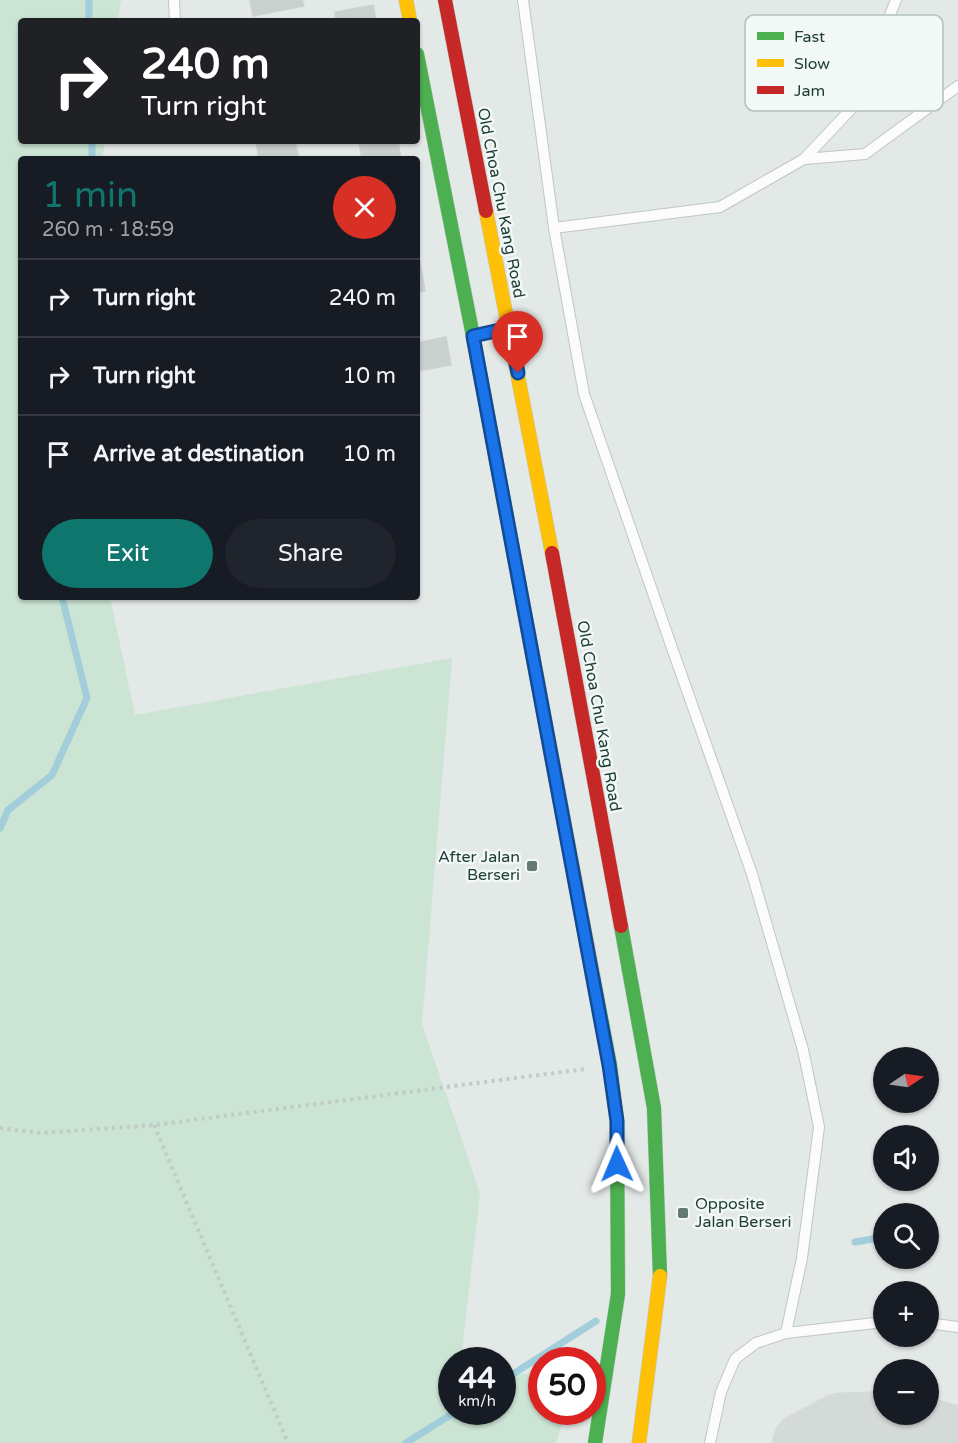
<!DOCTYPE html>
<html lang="en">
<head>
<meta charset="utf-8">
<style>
  :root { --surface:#171b24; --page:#20242c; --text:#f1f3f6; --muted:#9ea1a6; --line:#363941; --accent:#0f766e }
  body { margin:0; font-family:"Varela Round",sans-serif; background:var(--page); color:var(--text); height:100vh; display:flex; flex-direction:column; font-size:22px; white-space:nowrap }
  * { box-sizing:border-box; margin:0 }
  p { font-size:20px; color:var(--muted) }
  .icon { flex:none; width:33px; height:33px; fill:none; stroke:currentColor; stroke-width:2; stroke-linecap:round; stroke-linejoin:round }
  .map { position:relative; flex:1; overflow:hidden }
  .drawer { position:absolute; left:18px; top:156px; width:402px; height:444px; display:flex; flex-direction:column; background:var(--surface); border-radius:6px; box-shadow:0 2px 4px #0004 }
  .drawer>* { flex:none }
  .hud { position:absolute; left:18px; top:18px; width:402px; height:126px; border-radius:6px; box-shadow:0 2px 4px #0004; background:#202124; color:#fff; overflow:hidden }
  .needle { width:39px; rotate:77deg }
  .fabs { position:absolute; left:873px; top:1047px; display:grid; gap:12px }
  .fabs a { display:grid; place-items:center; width:66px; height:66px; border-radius:50%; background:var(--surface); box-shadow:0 2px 4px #0004; font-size:30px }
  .speed { position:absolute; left:438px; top:1347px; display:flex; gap:12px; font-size:30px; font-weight:700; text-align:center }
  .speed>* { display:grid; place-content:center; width:78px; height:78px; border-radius:50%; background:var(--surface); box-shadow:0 2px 4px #0004; line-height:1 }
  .speed small { font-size:15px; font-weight:400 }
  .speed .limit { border:9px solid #d22; background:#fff; color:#111 }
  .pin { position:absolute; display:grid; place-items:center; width:51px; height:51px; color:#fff; margin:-62px -26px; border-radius:50% 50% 50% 0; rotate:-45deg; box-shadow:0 0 6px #0007 }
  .pin .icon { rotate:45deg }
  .me { position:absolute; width:66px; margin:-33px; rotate:359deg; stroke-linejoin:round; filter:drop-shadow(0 0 4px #0008) }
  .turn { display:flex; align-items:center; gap:21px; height:126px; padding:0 24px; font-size:27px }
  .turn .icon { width:78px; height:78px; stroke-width:2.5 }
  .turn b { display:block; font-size:42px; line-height:51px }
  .round { display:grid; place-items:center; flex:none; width:63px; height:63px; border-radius:32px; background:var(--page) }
  .headline { display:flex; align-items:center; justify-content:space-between; height:102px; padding:0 24px }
  h1 { font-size:36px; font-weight:600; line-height:45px; color:var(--accent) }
  .action { display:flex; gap:12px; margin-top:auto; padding:12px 24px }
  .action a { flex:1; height:69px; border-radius:36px; background:var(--accent); color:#fff; font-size:24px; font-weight:600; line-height:69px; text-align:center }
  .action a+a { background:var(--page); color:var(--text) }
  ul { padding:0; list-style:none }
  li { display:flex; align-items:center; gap:18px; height:78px; padding:0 24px; border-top:2px solid var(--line) }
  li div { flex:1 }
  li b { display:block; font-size:22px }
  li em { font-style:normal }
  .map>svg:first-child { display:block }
  .green { fill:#cbe4d4 }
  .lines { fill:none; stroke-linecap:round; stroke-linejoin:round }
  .stream { stroke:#a1ceda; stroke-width:7 }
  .taxiway { stroke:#d4dad8; stroke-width:63 }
  .building { fill:#cad0ce; stroke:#cbd2d0; stroke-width:1.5 }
  .lane-casing { stroke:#c0c6c4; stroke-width:12 }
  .fast-casing { stroke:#bec7c4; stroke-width:15 }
  .slow-casing { stroke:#bec7c4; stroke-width:15 }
  .jam-casing { stroke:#bec7c4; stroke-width:15 }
  .path { stroke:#c0cac7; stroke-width:4; stroke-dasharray:3 4.5; stroke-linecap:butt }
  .lane { stroke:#fbfcfb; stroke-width:10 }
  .fast { stroke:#4caf50; stroke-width:14 }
  .slow { stroke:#ffc107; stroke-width:14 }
  .jam { stroke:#c62828; stroke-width:14 }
  .route-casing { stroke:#114b97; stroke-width:15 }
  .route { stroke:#1a73e8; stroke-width:10 }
  .poi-dot { fill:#647a75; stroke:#f1f8f5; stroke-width:2 }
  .labels { text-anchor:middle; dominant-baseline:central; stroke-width:5; stroke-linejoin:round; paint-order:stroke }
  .street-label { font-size:16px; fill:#203e38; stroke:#f1f8f5 }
  .poi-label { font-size:16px; fill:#203e38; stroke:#f1f8f5; text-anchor:end }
  .key { fill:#f1f8f5; stroke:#b2c0bc; stroke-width:1.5 }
  .key-label { font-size:16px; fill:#203e38 }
</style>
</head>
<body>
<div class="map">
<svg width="958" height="1443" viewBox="0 0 958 1443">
  <rect width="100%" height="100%" fill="#e3e9e7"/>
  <polygon class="green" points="0,0 121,0 118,21 21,21 21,141 105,141 102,159 21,159 21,597 110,597 135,715 452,658 422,1024 480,1193 461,1360 452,1360 452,1412 502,1412 503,1373 541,1375 542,1412 566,1412 556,1443 0,1443"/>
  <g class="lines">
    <g class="stream">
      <polyline points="89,0 89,21"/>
      <polyline points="92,141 92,159"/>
      <polyline points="0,828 8,810 52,775 87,698 62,597"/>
      <polyline points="855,1242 884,1237"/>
      <polyline points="502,1381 596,1321"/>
      <polyline points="406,1443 455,1412"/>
    </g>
    <polyline class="taxiway" points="804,1443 841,1424 903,1422 958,1438"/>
  </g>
  <g class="building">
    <polygon points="250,0 302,0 304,6 253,16"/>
    <polygon points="373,5 376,21 336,21 335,12"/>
    <polygon points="256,141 295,141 299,159 259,159"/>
    <polygon points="359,141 398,141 401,159 362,159"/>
    <polygon points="417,246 425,291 417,293"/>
    <polygon points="446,337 451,365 417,371 417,343"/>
  </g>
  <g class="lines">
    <defs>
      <g id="lane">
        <polyline points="174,0 175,21"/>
        <polyline points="523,0 554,228 584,394 672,648 752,874 803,1050 819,1127 802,1258 786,1333"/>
        <polyline points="804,159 865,154 958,86"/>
        <polyline points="554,228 720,207 804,159 854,106 896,0"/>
        <polyline points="928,1323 958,1327"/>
        <polyline points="710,1443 721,1392 735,1359 756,1343 786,1333 884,1322"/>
      </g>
      <g id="fast">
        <polyline points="417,54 473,336 514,556"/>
        <polyline points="621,926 654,1108 660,1276"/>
        <polyline points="593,976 610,1065 617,1121 618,1294 595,1443"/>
      </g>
      <g id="slow">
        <polyline points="406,0 410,21"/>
        <polyline points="486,211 552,553"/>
        <polyline points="514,556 593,976"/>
        <polyline points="639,1443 660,1276"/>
      </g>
      <g id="jam">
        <polyline points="445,0 486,211"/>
        <polyline points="552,553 621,926"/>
      </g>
    </defs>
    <use href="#lane" class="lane-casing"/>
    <use href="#fast" class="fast-casing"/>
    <use href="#slow" class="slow-casing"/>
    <use href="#jam" class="jam-casing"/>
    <g class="path">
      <polyline points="154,1125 288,1443"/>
      <polyline points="0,1128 41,1133 154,1125 585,1069"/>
    </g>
    <use href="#lane" class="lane"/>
    <use href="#fast" class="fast"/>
    <use href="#slow" class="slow"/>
    <use href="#jam" class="jam"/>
  </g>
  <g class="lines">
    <defs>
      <polyline id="route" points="518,373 509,328 473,336 609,1065 617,1121 617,1164"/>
    </defs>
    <use href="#route" class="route-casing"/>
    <use href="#route" class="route"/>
  </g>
  <g class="poi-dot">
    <rect x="526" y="860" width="12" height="12" rx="3"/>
    <rect x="677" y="1207" width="12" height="12" rx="3"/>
  </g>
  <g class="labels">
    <g class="street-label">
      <text transform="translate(501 203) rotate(79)">Old Choa Chu Kang Road</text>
      <text transform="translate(599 716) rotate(80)">Old Choa Chu Kang Road</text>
    </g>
    <g class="poi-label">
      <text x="520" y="857">After Jalan<tspan x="520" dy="18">Berseri</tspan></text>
      <text x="695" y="1204" text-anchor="start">Opposite<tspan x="695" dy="18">Jalan Berseri</tspan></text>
    </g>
  </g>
  <rect x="745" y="15" width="198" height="96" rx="9" class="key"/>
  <rect x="757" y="32" width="27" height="8" fill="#4caf50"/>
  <rect x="757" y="59" width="27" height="8" fill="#ffc107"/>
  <rect x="757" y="86" width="27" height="8" fill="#c62828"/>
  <g class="key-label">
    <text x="794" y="42">Fast</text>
    <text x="794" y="69">Slow</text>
    <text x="794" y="96">Jam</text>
  </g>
</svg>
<div class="fabs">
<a><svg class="needle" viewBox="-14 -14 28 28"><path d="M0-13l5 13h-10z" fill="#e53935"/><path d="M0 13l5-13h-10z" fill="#9ea1a6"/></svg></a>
<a><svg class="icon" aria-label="sound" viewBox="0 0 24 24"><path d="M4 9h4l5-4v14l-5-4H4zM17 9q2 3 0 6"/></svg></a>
<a><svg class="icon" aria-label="search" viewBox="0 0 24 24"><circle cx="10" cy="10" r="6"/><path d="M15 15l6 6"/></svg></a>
<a>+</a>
<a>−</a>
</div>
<div class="speed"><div>44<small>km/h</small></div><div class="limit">50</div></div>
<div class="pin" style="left:518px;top:373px;background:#d93025"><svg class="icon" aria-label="arrive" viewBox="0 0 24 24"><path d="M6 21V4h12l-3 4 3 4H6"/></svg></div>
<svg class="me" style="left:617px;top:1164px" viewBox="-20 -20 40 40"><path d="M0-17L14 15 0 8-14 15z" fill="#1a73e8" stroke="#fff" stroke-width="4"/></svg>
<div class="hud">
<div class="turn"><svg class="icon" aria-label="right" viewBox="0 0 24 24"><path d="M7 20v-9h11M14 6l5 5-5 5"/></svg><div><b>240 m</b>Turn right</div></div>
</div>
<section class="drawer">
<div class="headline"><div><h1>1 min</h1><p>260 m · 18:59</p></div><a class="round" style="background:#d93025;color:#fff"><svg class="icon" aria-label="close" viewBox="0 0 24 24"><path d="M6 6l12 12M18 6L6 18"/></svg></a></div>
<ul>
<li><svg class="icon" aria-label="right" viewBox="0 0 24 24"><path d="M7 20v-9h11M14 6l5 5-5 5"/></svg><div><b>Turn right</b></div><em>240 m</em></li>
<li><svg class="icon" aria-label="right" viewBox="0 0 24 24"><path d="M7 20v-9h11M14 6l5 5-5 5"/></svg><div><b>Turn right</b></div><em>10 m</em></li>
<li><svg class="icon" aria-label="arrive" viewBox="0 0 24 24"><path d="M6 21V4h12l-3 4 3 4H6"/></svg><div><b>Arrive at destination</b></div><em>10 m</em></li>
</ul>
<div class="action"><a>Exit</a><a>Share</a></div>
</section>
</div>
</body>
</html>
